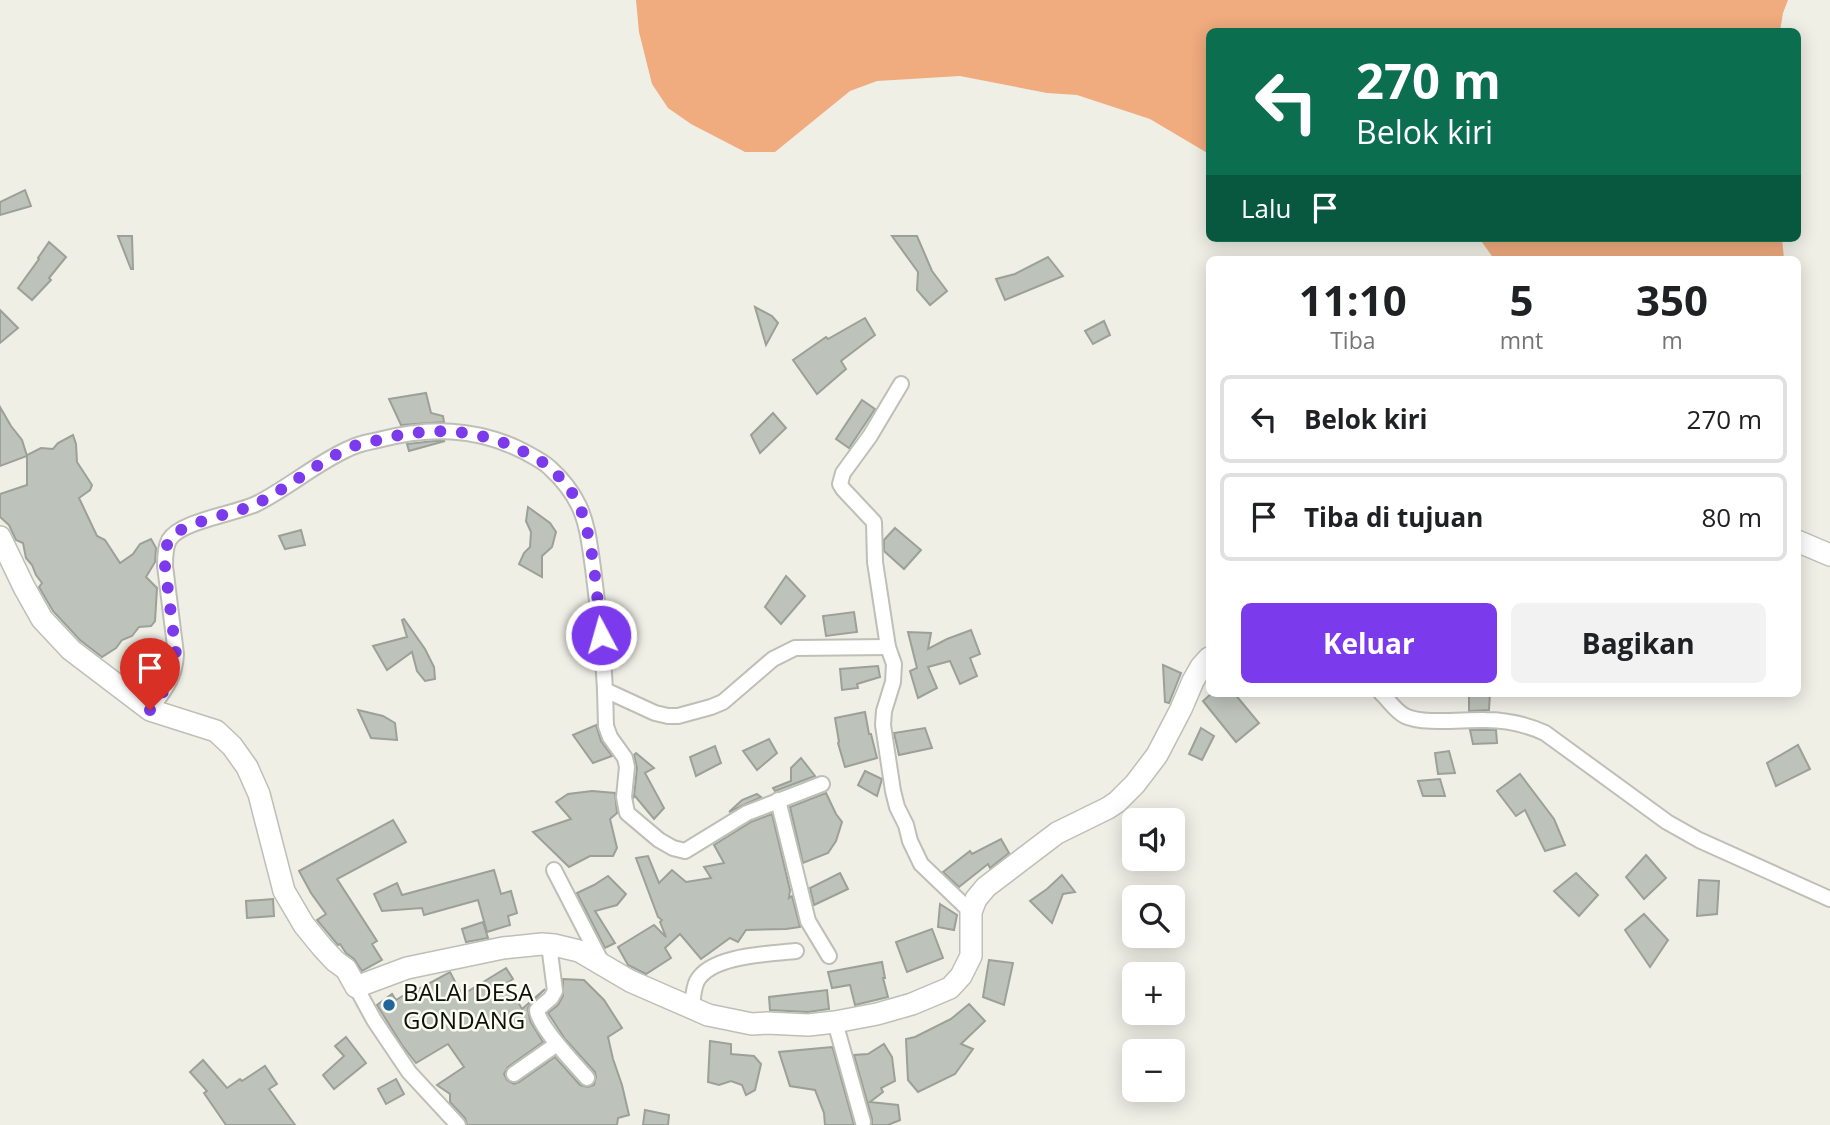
<!DOCTYPE html>
<html lang="id">
<head>
<meta charset="utf-8">
<style>
  :root { --surface:#fff; --page:#f2f2f2; --text:#202124; --muted:#757577; --line:#e0e0e0; --accent:#7c3aed }
  body { margin:0; font-family:"Open Sans",sans-serif; background:var(--page); color:var(--text); height:100vh; display:flex; flex-direction:column; font-size:26px; white-space:nowrap }
  * { box-sizing:border-box; margin:0 }
  p { font-size:23px; color:var(--muted) }
  .icon { flex:none; width:38px; height:38px; fill:none; stroke:currentColor; stroke-width:2; stroke-linecap:round; stroke-linejoin:round }
  .map { position:relative; flex:1; overflow:hidden }
  .panel { position:absolute; left:1206px; top:256px; width:595px; height:441px; display:flex; flex-direction:column; background:var(--surface); border-radius:10px; box-shadow:0 4px 18px #0003 }
  .panel>* { flex:none }
  .banner { position:absolute; left:1206px; top:28px; width:595px; height:214px; border-radius:10px; box-shadow:0 4px 18px #0003; background:#0b6e4f; color:#fff; overflow:hidden }
  .controls { position:absolute; left:1122px; top:808px; display:grid; gap:14px }
  .controls a { display:grid; place-items:center; width:63px; height:63px; border-radius:10px; background:var(--surface); box-shadow:0 4px 18px #0003; font-size:35px }
  .pin { position:absolute; display:grid; place-items:center; width:60px; height:60px; color:#fff; margin:-72px -30px; border-radius:50% 50% 50% 0; rotate:-45deg; box-shadow:0 0 7px #0007 }
  .pin .icon { rotate:45deg }
  .me { position:absolute; width:77px; margin:-38px; rotate:354deg; stroke-linejoin:round; filter:drop-shadow(0 0 5px #0008) }
  .turn { display:flex; align-items:center; gap:24px; height:147px; padding:0 35px; font-size:32px }
  .turn .icon { width:91px; height:91px; stroke-width:2.5 }
  .turn b { display:block; font-size:49px; line-height:60px }
  .then { display:flex; align-items:center; height:66px; padding:0 35px; background:#0003; gap:14px; font-size:26px }
  .eta { display:flex; justify-content:space-evenly; align-items:center; height:119px; text-align:center }
  .eta b { font-size:42px; font-weight:700; line-height:49px }
  .action { display:flex; gap:14px; margin-top:auto; padding:14px 35px }
  .action a { flex:1; height:80px; border-radius:10px; background:var(--accent); color:#fff; font-size:28px; font-weight:700; line-height:80px; text-align:center }
  .action a+a { background:var(--page); color:var(--text) }
  ul { padding:0; list-style:none }
  li { display:flex; align-items:center; gap:21px; height:88px; margin:0 14px 10px; padding:0 21px; border:4px solid var(--line); border-radius:10px }
  li div { flex:1 }
  li b { display:block; font-size:26px }
  li em { font-style:normal }
  .map>svg:first-child { display:block }
  .forest { fill:#f0ab7e }
  .building { fill:#bdc3bb; stroke:#9ba098; stroke-width:2 }
  .lines { fill:none; stroke-linecap:round; stroke-linejoin:round }
  .street-casing { stroke:#bebfb6; stroke-width:18 }
  .secondary-casing { stroke:#bebfb6; stroke-width:24 }
  .street { stroke:#fff; stroke-width:14 }
  .secondary { stroke:#fff; stroke-width:21 }
  .route { stroke:#7c3aed; stroke-width:12; stroke-dasharray:0 21.6 }
  .poi-dot { fill:#20669a; stroke:#fcfdf3; stroke-width:2.5 }
  .labels { text-anchor:middle; dominant-baseline:central; stroke-width:5; stroke-linejoin:round; paint-order:stroke }
  .poi-label { font-size:24px; fill:#0f0f0c; stroke:#fcfdf3; text-anchor:start }
</style>
</head>
<body>
<div class="map">
<svg width="1830" height="1125" viewBox="0 0 1830 1125">
  <rect width="100%" height="100%" fill="#efefe6"/>
  <g class="forest">
    <polygon points="636,0 1788,0 1783,13 1780,31 1209,32 1209,154 1150,119 1077,95 1047,93 960,76 877,81 850,91 775,152 745,152 691,124 668,108 652,84 639,32"/>
    <polygon points="1479,238 1782,238 1784,259 1494,259"/>
  </g>
  <g class="building">
    <polygon points="25,190 31,206 0,215 0,202"/>
    <polygon points="118,236 132,236 133,269 131,269"/>
    <polygon points="892,236 917,236 932,271 947,291 930,305 917,290 918,272"/>
    <polygon points="49,242 66,257 49,278 51,280 32,300 18,288 39,259 38,258"/>
    <polygon points="1048,257 1063,276 1005,300 996,279 1015,274"/>
    <polygon points="755,307 772,316 778,323 766,345"/>
    <polygon points="0,310 18,328 0,343"/>
    <polygon points="865,318 875,335 841,361 846,369 817,394 793,360 826,337 828,339"/>
    <polygon points="1104,321 1110,335 1093,344 1085,331"/>
    <polygon points="426,393 431,413 443,416 444,422 401,425 389,399"/>
    <polygon points="862,400 875,409 849,448 836,439"/>
    <polygon points="0,407 11,426 22,440 27,456 0,466"/>
    <polygon points="773,413 786,428 760,453 751,435"/>
    <polygon points="73,435 76,444 77,462 92,485 90,490 79,498 97,536 105,540 120,563 133,554 140,544 151,539 156,548 155,562 146,577 157,588 155,621 151,626 139,627 132,636 122,640 116,648 102,657 80,640 53,611 39,587 42,583 36,575 32,565 26,558 23,543 16,540 9,525 0,517 0,494 27,485 27,455 41,448 53,449 58,443"/>
    <polygon points="434,441 445,441 409,451 407,444"/>
    <polygon points="528,507 550,523 556,532 552,547 542,556 542,577 519,564 524,553 530,547 531,532 526,521"/>
    <polygon points="895,528 921,550 904,569 884,551 884,540"/>
    <polygon points="301,530 305,545 285,549 279,536"/>
    <polygon points="786,576 805,596 781,624 765,607"/>
    <polygon points="854,612 857,632 826,636 823,616"/>
    <polygon points="404,619 425,649 434,667 435,679 425,681 417,671 412,652 387,670 373,646 407,637 402,620"/>
    <polygon points="971,630 980,654 970,658 977,676 960,684 950,661 928,667 937,688 918,698 910,671 917,668 908,632 931,633 928,649 947,639"/>
    <polygon points="1163,665 1181,673 1169,703 1165,702"/>
    <polygon points="878,666 880,677 857,684 858,688 842,690 840,669"/>
    <polygon points="1212,693 1234,693 1259,723 1236,742 1203,701"/>
    <polygon points="1469,693 1490,693 1489,710 1469,711"/>
    <polygon points="358,710 383,716 395,723 397,740 371,738"/>
    <polygon points="865,712 869,734 871,734 877,758 845,767 838,743 839,742 835,718"/>
    <polygon points="596,725 601,741 612,756 593,763 573,735"/>
    <polygon points="925,728 932,748 899,755 894,733"/>
    <polygon points="1201,728 1214,736 1202,760 1189,754"/>
    <polygon points="1470,730 1496,730 1497,743 1473,744"/>
    <polygon points="769,739 777,753 757,770 743,751"/>
    <polygon points="1798,745 1810,769 1776,786 1767,763"/>
    <polygon points="715,746 721,763 696,776 690,757"/>
    <polygon points="1449,751 1455,773 1438,774 1435,753"/>
    <polygon points="636,753 654,768 645,773 664,808 654,819 635,796 634,797 637,768 634,755"/>
    <polygon points="801,758 815,776 775,791 773,788 791,781 791,768"/>
    <polygon points="865,771 882,779 877,796 858,785"/>
    <polygon points="1520,774 1554,819 1565,845 1545,851 1525,810 1516,816 1497,791"/>
    <polygon points="1440,779 1445,796 1423,796 1418,781"/>
    <polygon points="592,791 615,793 617,813 610,819 617,848 613,856 590,856 569,867 533,832 571,819 556,802 568,794"/>
    <polygon points="826,793 836,814 842,822 836,841 828,853 803,863 790,807"/>
    <polygon points="757,794 761,797 729,812 742,800"/>
    <polygon points="772,814 790,890 789,898 792,896 800,927 786,929 746,930 738,942 730,938 701,959 680,934 665,948 671,958 646,974 628,965 618,947 654,925 666,937 660,922 662,920 658,917 636,858 648,856 659,883 672,870 686,882 711,878 704,867 724,863 714,845 751,822"/>
    <polygon points="393,820 406,842 337,879 377,941 372,944 382,960 362,971 354,959 346,953 340,944 338,945 317,920 326,914 311,893 299,871"/>
    <polygon points="1001,839 1009,853 990,868 988,864 959,887 943,872 970,851 972,854"/>
    <polygon points="1646,855 1666,878 1644,899 1626,877"/>
    <polygon points="494,870 501,894 511,891 517,913 508,916 510,925 487,932 478,900 424,915 422,908 382,911 374,894 397,883 402,895"/>
    <polygon points="840,873 848,889 814,905 810,888"/>
    <polygon points="1576,873 1598,895 1579,916 1554,891"/>
    <polygon points="1062,875 1075,892 1063,894 1052,923 1030,901 1047,889"/>
    <polygon points="608,876 626,894 617,905 595,911 615,943 605,948 577,893 594,885"/>
    <polygon points="1699,880 1719,881 1717,914 1697,916"/>
    <polygon points="273,899 274,916 247,918 246,901"/>
    <polygon points="940,904 957,915 954,930 938,927"/>
    <polygon points="1644,914 1668,940 1650,967 1625,930"/>
    <polygon points="483,922 488,938 466,942 462,929"/>
    <polygon points="932,929 943,958 907,972 896,942"/>
    <polygon points="989,960 1013,963 1004,1005 983,997"/>
    <polygon points="882,962 885,978 883,978 888,997 855,1005 850,985 832,988 828,972"/>
    <polygon points="506,968 513,979 507,983 522,1009 545,989 531,1003 528,1008 530,1021 543,1042 508,1067 504,1074 507,1080 514,1084 519,1082 555,1057 580,1085 588,1087 594,1085 596,1077 595,1072 565,1039 548,1013 558,1005 563,996 563,979 584,980 604,1000 622,1028 608,1037 613,1059 622,1085 629,1115 618,1118 617,1125 467,1125 465,1118 450,1102 450,1094 437,1085 464,1067 448,1044 416,1063 402,1045 377,1005 392,994 396,1000 416,988 417,990 450,972 462,995"/>
    <polygon points="827,990 829,1009 808,1012 770,1010 769,997"/>
    <polygon points="969,1004 985,1021 961,1044 973,1049 955,1074 918,1092 908,1080 906,1039 915,1037 951,1019"/>
    <polygon points="346,1037 366,1063 334,1089 323,1075 344,1056 335,1046"/>
    <polygon points="710,1041 731,1044 731,1054 754,1056 761,1064 755,1090 746,1095 742,1085 731,1081 719,1085 708,1082"/>
    <polygon points="884,1044 892,1057 895,1081 881,1088 883,1092 870,1102 898,1105 900,1120 888,1125 872,1125 872,1119 854,1055 868,1054"/>
    <polygon points="832,1047 833,1049 854,1125 825,1125 824,1113 815,1090 790,1086 779,1052"/>
    <polygon points="203,1060 227,1088 240,1079 242,1081 265,1066 277,1084 269,1089 295,1125 226,1125 204,1093 207,1091 190,1072"/>
    <polygon points="396,1079 404,1094 386,1104 378,1089"/>
    <polygon points="645,1110 669,1115 668,1125 643,1125"/>
  </g>
  <g class="lines">
    <defs>
      <g id="street">
        <polyline points="901,384 870,436 843,473 840,484 843,489 874,522 875,562 888,647 894,664 893,682 884,711 883,725 893,791 897,807 906,825 910,841 921,864 971,912"/>
        <polyline points="605,690 606,726 610,737 625,758 627,767 624,797 627,813 659,840 673,848 685,851 747,813 822,784"/>
        <path d="M1381,693C1389,700 1395,711 1405,716C1423,725 1466,719 1486,720C1508,720 1525,724 1545,733L1667,822L1699,840L1830,899"/>
        <path d="M150,710C164,690 175,679 176,654L165,566C165,558 165,548 169,540C180,521 235,514 256,504C288,488 315,464 348,449C357,444 368,442 378,440C429,427 475,427 523,451C532,456 543,461 550,468C562,479 572,491 579,506C588,525 590,548 593,568C598,609 603,649 605,690L655,713L668,716H678L711,707L723,702L773,659L795,648L888,647"/>
        <polyline points="778,800 808,921 829,956"/>
        <polyline points="554,870 602,963"/>
        <path d="M549,945L555,991L551,998L537,1010C538,1026 575,1064 587,1078"/>
        <polyline points="356,987 374,1020 409,1072 458,1125"/>
        <path d="M692,1008C693,999 693,989 697,981C711,955 769,954 796,951"/>
        <polyline points="835,1022 863,1122"/>
        <polyline points="514,1074 557,1044"/>
      </g>
      <g id="secondary">
        <polyline points="0,537 24,587 42,619 71,650 150,710 216,731 232,746 247,767 259,794 284,891 304,925 322,947 335,961 346,969 356,987 407,968 503,948 542,944 554,945 579,951 630,981 708,1015 752,1024 767,1023 808,1025 835,1022 877,1014 912,1004 950,988 961,976 971,956 971,912 976,899 986,887 1057,833 1108,808 1117,802 1135,784 1157,755 1181,709 1193,681 1201,667 1209,658"/>
        <polyline points="1797,541 1830,555"/>
      </g>
    </defs>
    <use href="#street" class="street-casing"/>
    <use href="#secondary" class="secondary-casing"/>
    <use href="#street" class="street"/>
    <use href="#secondary" class="secondary"/>
  </g>
  <g class="lines">
    <path class="route" d="M150,710C164,690 175,679 176,654L165,566C165,558 165,548 169,540C180,522 235,514 256,504C288,488 315,464 347,449C356,444 367,443 378,440C428,427 475,427 522,451C531,455 542,461 549,467C562,478 575,494 581,510C594,545 597,597 601,635"/>
  </g>
  <circle class="poi-dot" cx="389" cy="1005" r="7"/>
  <g class="labels">
    <g class="poi-label">
      <text x="403" y="991">BALAI DESA<tspan x="403" dy="28">GONDANG</tspan></text>
    </g>
  </g>
</svg>
<div class="controls">
<a><svg class="icon" aria-label="sound" viewBox="0 0 24 24"><path d="M4 9h4l5-4v14l-5-4H4zM17 9q2 3 0 6"/></svg></a>
<a><svg class="icon" aria-label="search" viewBox="0 0 24 24"><circle cx="10" cy="10" r="6"/><path d="M15 15l6 6"/></svg></a>
<a>+</a>
<a>−</a>
</div>
<div class="pin" style="left:150px;top:710px;background:#d93025"><svg class="icon" aria-label="arrive" viewBox="0 0 24 24"><path d="M6 21V4h12l-3 4 3 4H6"/></svg></div>
<svg class="me" style="left:601px;top:635px" viewBox="-20 -20 40 40"><circle r="17" fill="#7c3aed" stroke="#fff" stroke-width="3"/><path d="M0-11L8 9 0 5-8 9z" fill="#fff"/></svg>
<div class="banner">
<div class="turn"><svg class="icon" aria-label="left" viewBox="0 0 24 24"><path d="M17 20v-9H6M10 6l-5 5 5 5"/></svg><div><b>270 m</b>Belok kiri</div></div>
<div class="then">Lalu<svg class="icon" aria-label="arrive" viewBox="0 0 24 24"><path d="M6 21V4h12l-3 4 3 4H6"/></svg></div>
</div>
<section class="panel">
<div class="eta">
<div><b>11:10</b><p>Tiba</p></div>
<div><b>5</b><p>mnt</p></div>
<div><b>350</b><p>m</p></div>
</div>
<ul>
<li><svg class="icon" aria-label="left" viewBox="0 0 24 24"><path d="M17 20v-9H6M10 6l-5 5 5 5"/></svg><div><b>Belok kiri</b></div><em>270 m</em></li>
<li><svg class="icon" aria-label="arrive" viewBox="0 0 24 24"><path d="M6 21V4h12l-3 4 3 4H6"/></svg><div><b>Tiba di tujuan</b></div><em>80 m</em></li>
</ul>
<div class="action"><a>Keluar</a><a>Bagikan</a></div>
</section>
</div>
</body>
</html>
